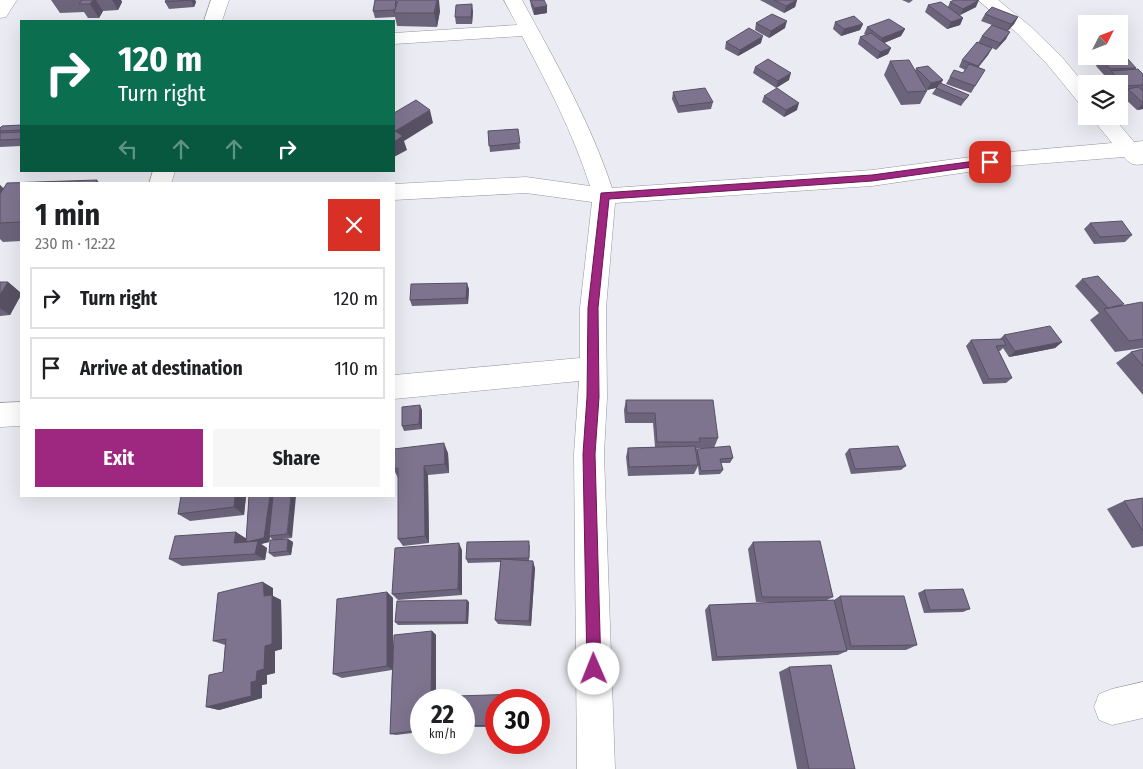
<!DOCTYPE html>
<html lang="en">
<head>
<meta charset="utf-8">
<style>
  :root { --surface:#fff; --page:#f6f6f6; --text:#202124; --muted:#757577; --line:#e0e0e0; --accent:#9e2780 }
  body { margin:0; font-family:"Fira Sans Condensed",sans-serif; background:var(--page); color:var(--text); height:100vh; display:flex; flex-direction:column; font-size:19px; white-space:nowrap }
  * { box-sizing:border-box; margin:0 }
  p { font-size:16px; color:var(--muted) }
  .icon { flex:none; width:28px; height:28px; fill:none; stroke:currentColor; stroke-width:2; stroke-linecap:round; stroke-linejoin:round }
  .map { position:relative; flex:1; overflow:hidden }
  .sheet { position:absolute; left:20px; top:182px; width:375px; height:315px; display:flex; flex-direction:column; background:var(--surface); border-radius:0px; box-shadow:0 5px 20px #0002 }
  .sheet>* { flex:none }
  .banner { position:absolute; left:20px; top:20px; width:375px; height:152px; border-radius:0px; box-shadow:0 5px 20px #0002; background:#0b6e4f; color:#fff; overflow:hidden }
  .needle { width:32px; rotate:48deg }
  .fabs { position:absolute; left:1078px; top:15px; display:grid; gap:10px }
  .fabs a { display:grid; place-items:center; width:50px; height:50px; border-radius:0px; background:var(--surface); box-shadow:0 5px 20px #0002; font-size:25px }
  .speed { position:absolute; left:410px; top:689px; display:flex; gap:10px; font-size:25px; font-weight:700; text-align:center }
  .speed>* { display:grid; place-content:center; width:65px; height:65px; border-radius:50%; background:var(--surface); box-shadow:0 5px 20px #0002; line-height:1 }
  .speed small { font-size:12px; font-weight:400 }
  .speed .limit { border:8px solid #d22; background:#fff; color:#111 }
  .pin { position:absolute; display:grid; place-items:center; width:42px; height:42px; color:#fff; margin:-21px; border-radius:10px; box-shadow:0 2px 8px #0006 }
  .me { position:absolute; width:55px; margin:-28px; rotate:359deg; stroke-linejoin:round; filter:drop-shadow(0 0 4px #0008) }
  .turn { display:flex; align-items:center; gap:18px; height:105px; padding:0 15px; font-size:22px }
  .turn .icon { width:65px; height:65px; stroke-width:2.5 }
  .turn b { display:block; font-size:35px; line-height:42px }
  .lanes { display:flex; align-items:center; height:48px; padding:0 15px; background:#0003; justify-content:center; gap:25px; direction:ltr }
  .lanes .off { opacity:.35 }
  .round { display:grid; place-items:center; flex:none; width:52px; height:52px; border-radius:0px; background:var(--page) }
  .overview { display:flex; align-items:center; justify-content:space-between; height:85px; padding:0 15px }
  h1 { font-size:30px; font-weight:700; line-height:38px }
  .primary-button { display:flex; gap:10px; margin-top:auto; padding:10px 15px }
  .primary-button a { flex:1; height:58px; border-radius:0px; background:var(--accent); color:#fff; font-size:20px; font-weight:700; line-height:58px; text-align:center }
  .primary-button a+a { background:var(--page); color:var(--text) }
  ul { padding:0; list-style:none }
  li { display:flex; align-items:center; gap:15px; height:62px; margin:0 10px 8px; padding:0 5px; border:2px solid var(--line); border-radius:0px }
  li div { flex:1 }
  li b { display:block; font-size:19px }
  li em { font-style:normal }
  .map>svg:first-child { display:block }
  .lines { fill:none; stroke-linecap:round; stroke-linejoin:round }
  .minor-casing { stroke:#95969d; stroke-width:1 }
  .minor { fill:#fff; fill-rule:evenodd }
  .wall { fill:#6c647b }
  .shaded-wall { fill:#585164 }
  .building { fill:#7e748f; stroke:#585164 }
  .route { fill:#9e2780; stroke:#671953 }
</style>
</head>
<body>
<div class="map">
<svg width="1143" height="769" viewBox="0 0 1143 769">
  <rect width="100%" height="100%" fill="#ebecf3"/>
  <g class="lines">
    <defs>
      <g id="minor">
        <polygon points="0,0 17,0 6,17 0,18"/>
        <polygon points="211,0 229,0 222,21 204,21"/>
        <path d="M504,0H522C555,61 590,121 612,188L872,170L1009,152L1112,143L1090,116H1112L1134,142L1143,141V164C1134,166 1130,164 1124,157L1009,166L872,186L615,203L606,308L607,397L604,454L615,769H577L574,454L579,381L394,399V375L580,358V308L592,202L526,193L394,200V184L526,177L590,186C573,133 548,85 522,36L394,44V33L517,25Z"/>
        <polygon points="978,0 998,0 1030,26 1061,56 1086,86 1086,105 1079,103 1047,64 1018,34"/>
        <polygon points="153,171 175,171 171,184 149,184"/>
        <polygon points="21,402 21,426 0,427 0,403"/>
        <polygon points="1143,682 1143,718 1112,725 1099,720 1094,707 1099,694 1112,689"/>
      </g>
    </defs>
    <use href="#minor" class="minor-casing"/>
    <use href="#minor" class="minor"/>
  </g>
  <g class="wall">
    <polygon points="51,0 121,0 122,2 118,10 103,11 99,18 88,18 84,12 60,13"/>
    <polygon points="166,0 195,0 196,2 194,7 169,9 165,2"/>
    <polygon points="375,0 397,0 397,1 440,11 437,27 397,26 395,17 375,18 373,11"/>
    <polygon points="530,0 547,6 547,13 534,15 531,6"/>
    <polygon points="760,0 797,0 795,7 784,13"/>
    <polygon points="902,0 913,0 909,3"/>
    <polygon points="950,2 976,7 960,15 963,18 960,25 947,29 925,12 928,5 948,7"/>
    <polygon points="473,11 472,24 456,24 455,17"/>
    <polygon points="985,14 1018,17 1014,24 1008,31 1006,39 996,50 992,48 988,55 978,67 985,70 971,93 946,84 950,77 963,73 965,70 959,67 962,60 978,43 982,36 992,25 981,21"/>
    <polygon points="835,22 863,24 860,30 841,36 833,29"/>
    <polygon points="756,23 785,28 769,38 755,30"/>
    <polygon points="867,27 905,29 901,36 884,43 891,48 888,54 877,59 858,44 860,37 866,35 864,34"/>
    <polygon points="726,42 761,43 738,56 725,49"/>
    <polygon points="1101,59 1136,68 1135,70 1143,74 1143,109 1137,110 1122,96 1125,93 1119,93 1119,84 1110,84 1105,78 1107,76 1105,76 1096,66"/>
    <polygon points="890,61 915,71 916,68 941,83 969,95 961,106 932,94 936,88 927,90 925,87 927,91 920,104 901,105 884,75"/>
    <polygon points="755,67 789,80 776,88 753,73"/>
    <polygon points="673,92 713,102 711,109 678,113 672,99"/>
    <polygon points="764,96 797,110 784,117 762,102"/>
    <polygon points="21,125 21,146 0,147 0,128"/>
    <polygon points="518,129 520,149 490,152 488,131"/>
    <polygon points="21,184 21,241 3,242 0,239 0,185 3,188"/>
    <polygon points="1090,223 1132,235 1125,242 1094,244 1084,229"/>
    <polygon points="1082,279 1122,306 1143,303 1143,348 1115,352 1090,320 1099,313 1075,286"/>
    <polygon points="0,282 8,282 21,293 21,295 10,315 0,316"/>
    <polygon points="469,289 468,304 412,306 410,300"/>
    <polygon points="1004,335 1062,342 1055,348 1009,357 1003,348 1000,351 999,351 1012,378 1006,383 983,384 966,346 971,340 1000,339"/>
    <polygon points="1143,349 1143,395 1116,363 1131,352"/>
    <polygon points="626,400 718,438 714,448 697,448 696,452 697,449 733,458 730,463 721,463 723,470 720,474 699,475 698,466 694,474 628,476 626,457 628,448 655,447 653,423 625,423 624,410"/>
    <polygon points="422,410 422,429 404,431 402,426"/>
    <polygon points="394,449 448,453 449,473 428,475 429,543 403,546 398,539 398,478 394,470"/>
    <polygon points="849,449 906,466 901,470 851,474 845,454"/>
    <polygon points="246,496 244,515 190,521 178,514"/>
    <polygon points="249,496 292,538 282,539 288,539 293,542 291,555 274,557 269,553 273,540 270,537 269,542 261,544 267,548 265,560 182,566 169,559 236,532 246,539"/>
    <polygon points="1143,498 1143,546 1132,548 1107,509 1124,501"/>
    <polygon points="753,542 833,597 827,600 834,600 840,596 917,645 906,650 847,650 847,651 838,655 712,661 705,610 709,605 781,602 756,602 748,549"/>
    <polygon points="530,545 529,561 535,568 531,626 498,624 495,620 501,562 468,563 466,559"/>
    <polygon points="462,550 462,595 398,600 392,594"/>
    <polygon points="273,588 273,596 281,600 282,649 275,651 275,673 267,675 267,684 262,685 262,698 219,710 206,707 223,672 225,645 213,641"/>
    <polygon points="924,590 970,609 963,612 924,613 918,593"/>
    <polygon points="387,592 393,598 393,656 432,631 436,635 436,700 421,700 421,732 396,735 390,734 392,670 342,678 333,674"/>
    <polygon points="469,602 468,624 398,625 395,622"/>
    <polygon points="789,667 855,769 797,769 779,672"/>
    <polygon points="523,697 523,700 496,700 496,727 464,727 464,700"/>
  </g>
  <g class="shaded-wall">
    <polygon points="93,0 96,0 103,11 99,18 90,4"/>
    <polygon points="112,0 121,0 122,2 118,10"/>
    <polygon points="191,0 195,0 196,2 194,7"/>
    <polygon points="437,0 439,0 440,11 437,27 434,13"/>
    <polygon points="797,0 795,7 784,13 786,6"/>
    <polygon points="979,0 976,7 960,15 963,9"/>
    <polygon points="472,4 473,11 472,24 471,17"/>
    <polygon points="547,6 547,13 534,15 534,8"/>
    <polygon points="1018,17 1014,24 1007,31 1011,24"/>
    <polygon points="963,18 960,25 947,29 951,22"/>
    <polygon points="787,21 785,28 769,38 771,31"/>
    <polygon points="863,24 860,30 841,36 844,29"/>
    <polygon points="905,29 901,36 879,45 882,38"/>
    <polygon points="1010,32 1006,39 996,50 1000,43"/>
    <polygon points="763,36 761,43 738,56 740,50"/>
    <polygon points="891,48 888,54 877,59 880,52"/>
    <polygon points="992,48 988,55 974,73 978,66"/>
    <polygon points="791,73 789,80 776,88 778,81"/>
    <polygon points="943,80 939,87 927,90 931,83"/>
    <polygon points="799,103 797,110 784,117 786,110"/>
    <polygon points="1143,103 1143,109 1137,110"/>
    <polygon points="430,110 433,123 404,141 407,150 394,157 394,142 395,131"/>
    <polygon points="97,180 100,184 95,184"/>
    <polygon points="0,185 10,195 0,214"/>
    <polygon points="8,282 21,293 21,295 10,315 0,308 0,295"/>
    <polygon points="467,283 469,289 468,304 466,298"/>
    <polygon points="1062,342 1055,348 1009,357 1015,351"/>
    <polygon points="420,405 422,410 422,429 419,424"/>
    <polygon points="444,443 448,453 449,473 445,464"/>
    <polygon points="424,466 428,475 429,543 425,536"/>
    <polygon points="235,496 246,496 244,515 234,507"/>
    <polygon points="270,496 275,496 269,536 270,537 269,542 261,544 267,548 265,560 255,554 234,543 236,532 247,539"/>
    <polygon points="291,496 296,496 292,538 287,534"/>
    <polygon points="288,539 293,542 291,555 287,551"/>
    <polygon points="459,543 462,550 462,595 458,589"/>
    <polygon points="533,561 535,568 531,626 529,621"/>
    <polygon points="263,582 273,588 273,596 281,600 282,649 275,651 275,673 267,675 267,684 262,685 262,698 219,710 206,707 251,682 264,596"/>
    <polygon points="387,592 393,598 393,670 387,666"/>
    <polygon points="467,600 469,602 468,624 466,622"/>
    <polygon points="432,631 436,635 436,700 431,700"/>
  </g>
  <g class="building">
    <polygon points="82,0 93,0 90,4 79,4"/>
    <polygon points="166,0 191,0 165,2"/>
    <polygon points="375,0 396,0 395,10 373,11"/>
    <polygon points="398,0 437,0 434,13 394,13"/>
    <polygon points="530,0 544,0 547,6 534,8"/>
    <polygon points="774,0 797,0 786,6"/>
    <polygon points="954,0 979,0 963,9 950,2"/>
    <polygon points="941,2 963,18 951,22 928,5"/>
    <polygon points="472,4 471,17 455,17 456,5"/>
    <polygon points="992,7 1018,17 1011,24 985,14"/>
    <polygon points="772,14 787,21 771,31 756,23"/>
    <polygon points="854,16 863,24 844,29 835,22"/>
    <polygon points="889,19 905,29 882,38 867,27"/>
    <polygon points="992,25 1010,32 1000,43 982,36"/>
    <polygon points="749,28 763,36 740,50 726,42"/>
    <polygon points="871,33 891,48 880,52 860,37"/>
    <polygon points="977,42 992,48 978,66 962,60"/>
    <polygon points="1127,58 1136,68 1110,69 1101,59"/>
    <polygon points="768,59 791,73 778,81 755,67"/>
    <polygon points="909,60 927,91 907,92 890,61"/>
    <polygon points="969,64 985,70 975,86 950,77 954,70 963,73"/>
    <polygon points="928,66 943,80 931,83 916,68"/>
    <polygon points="1138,69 1143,74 1143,85 1124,86 1111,71"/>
    <polygon points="940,83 969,95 965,100 936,88"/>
    <polygon points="1138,87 1143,91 1143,103 1128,89"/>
    <polygon points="705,88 713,102 679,106 673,92"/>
    <polygon points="777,88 799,103 786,110 764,96"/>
    <polygon points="416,100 430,110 395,131 403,136 394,142 394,113"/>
    <polygon points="21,125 21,130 0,131 0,128 2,126"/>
    <polygon points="518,129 520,143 489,146 488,131"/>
    <polygon points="21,132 21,139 0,140 0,133"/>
    <polygon points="97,180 95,184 21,184 21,222 0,223 0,194 7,183"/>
    <polygon points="1122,221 1132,235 1100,237 1090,223"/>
    <polygon points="1098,276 1124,304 1108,308 1082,279"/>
    <polygon points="0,282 8,282 0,295"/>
    <polygon points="467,283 466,298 410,300 411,284"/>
    <polygon points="1142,302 1143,304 1143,339 1129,341 1104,309"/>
    <polygon points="1050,326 1062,342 1015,351 1004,335"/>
    <polygon points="1003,339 1006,345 996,346 1012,378 989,379 971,340"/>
    <polygon points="1143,349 1143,366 1131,352"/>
    <polygon points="626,400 713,400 718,438 699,438 700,442 657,442 655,413 627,413"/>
    <polygon points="420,405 419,424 402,426 402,407"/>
    <polygon points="444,443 445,464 424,466 425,536 398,539 398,468 394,469 394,449"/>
    <polygon points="695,446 698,465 629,467 628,448"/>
    <polygon points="730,446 733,458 720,459 723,470 701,471 697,449"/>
    <polygon points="898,446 906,466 855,469 849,449"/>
    <polygon points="181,496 235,496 234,507 178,514"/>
    <polygon points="249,496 270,496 264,538 246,542"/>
    <polygon points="273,496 291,496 287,534 269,536"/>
    <polygon points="1143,498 1143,531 1124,501"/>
    <polygon points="236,532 234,543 258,541 255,554 169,559 175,536"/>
    <polygon points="288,539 287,551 269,553 270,540"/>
    <polygon points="529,541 529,558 466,559 467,542"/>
    <polygon points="820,541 833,597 762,597 753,542"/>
    <polygon points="459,543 458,589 392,594 395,548"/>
    <polygon points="501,559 533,561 529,621 495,620"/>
    <polygon points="263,582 264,596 272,595 272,644 265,646 264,669 257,671 256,681 251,682 251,696 206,707 209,675 223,672 226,639 213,641 218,593"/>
    <polygon points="963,589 970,609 930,610 924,590"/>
    <polygon points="387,592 387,666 333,674 337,599"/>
    <polygon points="840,596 904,596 917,645 851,646"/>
    <polygon points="467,600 466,622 395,622 397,601"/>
    <polygon points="834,600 847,651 717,657 709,605"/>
    <polygon points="432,631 431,700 421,700 421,730 390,734 394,635"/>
    <polygon points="831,665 855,769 809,769 789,667"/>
    <polygon points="521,694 521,700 496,700 496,725 464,726 464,700 456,700 456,696"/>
  </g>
  <polygon class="route" points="990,159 994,162 993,164 872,181 609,199 598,308 599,397 595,454 601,669 599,674 594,676 589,674 587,669 583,454 587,397 588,308 601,193 872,175"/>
</svg>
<div class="fabs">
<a><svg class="needle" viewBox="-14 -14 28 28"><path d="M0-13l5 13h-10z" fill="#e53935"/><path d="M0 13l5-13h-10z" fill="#757577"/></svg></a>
<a><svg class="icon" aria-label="layers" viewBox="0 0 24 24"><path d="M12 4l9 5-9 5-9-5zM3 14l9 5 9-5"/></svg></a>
</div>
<div class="speed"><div>22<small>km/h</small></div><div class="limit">30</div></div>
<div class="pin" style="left:990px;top:162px;background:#d93025"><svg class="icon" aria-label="arrive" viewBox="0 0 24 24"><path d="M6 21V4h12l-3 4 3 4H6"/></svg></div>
<svg class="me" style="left:594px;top:669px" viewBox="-20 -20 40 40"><circle r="19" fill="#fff"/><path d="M0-13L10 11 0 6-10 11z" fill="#9e2780"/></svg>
<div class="banner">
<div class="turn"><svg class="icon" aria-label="right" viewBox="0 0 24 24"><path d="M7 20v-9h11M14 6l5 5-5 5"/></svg><div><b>120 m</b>Turn right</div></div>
<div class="lanes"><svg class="icon off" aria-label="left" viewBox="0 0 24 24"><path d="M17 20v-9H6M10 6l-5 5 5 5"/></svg><svg class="icon off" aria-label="ahead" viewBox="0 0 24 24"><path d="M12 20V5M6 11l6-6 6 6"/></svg><svg class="icon off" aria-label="ahead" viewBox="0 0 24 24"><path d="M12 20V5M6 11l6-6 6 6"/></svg><svg class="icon" aria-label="right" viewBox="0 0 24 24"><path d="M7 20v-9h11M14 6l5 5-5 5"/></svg></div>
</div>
<section class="sheet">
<div class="overview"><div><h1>1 min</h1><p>230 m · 12:22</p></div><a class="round" style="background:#d93025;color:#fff"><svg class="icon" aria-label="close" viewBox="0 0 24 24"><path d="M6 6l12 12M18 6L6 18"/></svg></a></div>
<ul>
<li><svg class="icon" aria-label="right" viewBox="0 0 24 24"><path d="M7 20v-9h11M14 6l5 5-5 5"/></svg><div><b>Turn right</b></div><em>120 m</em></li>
<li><svg class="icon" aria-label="arrive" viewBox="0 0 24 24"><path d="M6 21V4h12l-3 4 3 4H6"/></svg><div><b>Arrive at destination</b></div><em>110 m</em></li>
</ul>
<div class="primary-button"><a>Exit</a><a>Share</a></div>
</section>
</div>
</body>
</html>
